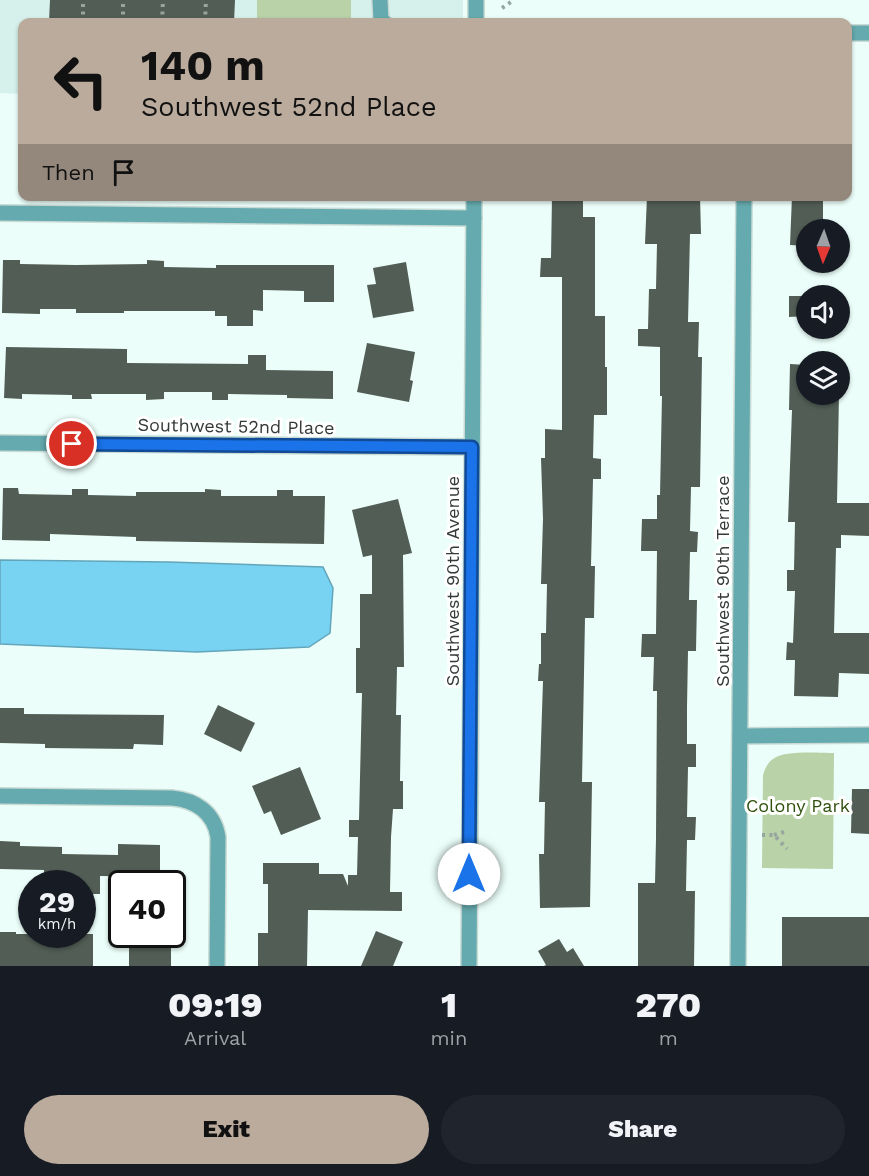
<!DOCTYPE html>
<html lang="en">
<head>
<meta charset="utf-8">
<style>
  :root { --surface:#171b24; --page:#20242c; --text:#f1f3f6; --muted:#9ea1a6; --accent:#baab9c }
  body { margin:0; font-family:"Work Sans",sans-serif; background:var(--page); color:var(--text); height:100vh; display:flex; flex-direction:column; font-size:22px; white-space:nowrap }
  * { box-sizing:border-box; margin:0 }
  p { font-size:20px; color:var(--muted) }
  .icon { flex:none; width:33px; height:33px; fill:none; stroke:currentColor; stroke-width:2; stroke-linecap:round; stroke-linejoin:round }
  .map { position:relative; height:966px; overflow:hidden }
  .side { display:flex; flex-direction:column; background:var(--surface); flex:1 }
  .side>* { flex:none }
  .top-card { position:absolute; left:18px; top:18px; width:834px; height:183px; border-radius:12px; box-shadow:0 2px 4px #0004; background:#baab9c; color:#111; overflow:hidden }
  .needle { width:39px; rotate:182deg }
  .tools { position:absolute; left:796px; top:219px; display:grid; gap:12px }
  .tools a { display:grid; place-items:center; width:54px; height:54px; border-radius:50%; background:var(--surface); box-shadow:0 2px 4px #0004; font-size:30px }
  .speed { position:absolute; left:18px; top:870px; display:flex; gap:12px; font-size:30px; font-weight:700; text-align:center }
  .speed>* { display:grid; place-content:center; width:78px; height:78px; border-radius:50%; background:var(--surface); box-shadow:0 2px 4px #0004; line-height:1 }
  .speed small { font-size:15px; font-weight:400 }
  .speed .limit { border:3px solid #111; border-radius:9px; background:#fff; color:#111 }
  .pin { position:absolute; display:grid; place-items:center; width:51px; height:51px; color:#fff; margin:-26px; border:3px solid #fff; border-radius:50%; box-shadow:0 2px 6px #0007 }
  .me { position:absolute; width:66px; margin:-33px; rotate:0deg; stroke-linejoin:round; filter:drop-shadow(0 0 4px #0008) }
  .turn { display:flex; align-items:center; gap:21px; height:126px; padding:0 24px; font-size:27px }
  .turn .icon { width:78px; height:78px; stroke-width:2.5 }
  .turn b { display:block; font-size:42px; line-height:51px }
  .then { display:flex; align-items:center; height:57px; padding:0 24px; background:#0003; gap:12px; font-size:22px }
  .eta { display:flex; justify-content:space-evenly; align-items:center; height:102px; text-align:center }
  .eta b { font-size:36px; font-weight:800; line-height:42px }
  .primary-button { display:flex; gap:12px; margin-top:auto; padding:12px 24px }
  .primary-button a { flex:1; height:69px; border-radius:36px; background:var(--accent); color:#111; font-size:24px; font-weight:800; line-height:69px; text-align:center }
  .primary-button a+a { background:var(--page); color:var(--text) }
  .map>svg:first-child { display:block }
  .built { fill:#d6f1eb }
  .green { fill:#b9d2a8 }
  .water { fill:#78d3f2; stroke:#63a5ba; stroke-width:1.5 }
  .building { fill:#515d55 }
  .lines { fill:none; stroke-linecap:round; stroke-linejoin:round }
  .minor-casing { stroke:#cadbd6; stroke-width:18 }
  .path { stroke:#97a4a0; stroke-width:4; stroke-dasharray:3 4.5; stroke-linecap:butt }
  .minor { stroke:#65aaae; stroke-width:15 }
  .route-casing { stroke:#114b97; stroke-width:15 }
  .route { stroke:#1a73e8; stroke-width:10 }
  .labels { text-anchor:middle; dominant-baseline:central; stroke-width:6; stroke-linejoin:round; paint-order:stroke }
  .street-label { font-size:18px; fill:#333a38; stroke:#fff }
  .park-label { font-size:18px; fill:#30510d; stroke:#fff }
</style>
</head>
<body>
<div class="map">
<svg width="869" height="966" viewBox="0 0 869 966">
  <rect width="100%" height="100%" fill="#ebfef9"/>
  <polygon class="built" points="0,0 463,0 463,22 22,22 22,94 0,93"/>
  <g class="green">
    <rect x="257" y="0" width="94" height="22"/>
    <path d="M834,753L833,869L762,868L763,775C765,769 767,763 773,759C783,750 820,753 834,753Z"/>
  </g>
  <polygon class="water" points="0,560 169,562 323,567 333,588 330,633 309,647 197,652 0,644"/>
  <g class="building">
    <polygon points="50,0 235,0 234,22 49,22"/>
    <polygon points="552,196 583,196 583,217 595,217 595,316 605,316 605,367 607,367 607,415 594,415 593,458 601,459 601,479 593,479 591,566 595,566 594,618 585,618 582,782 592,782 590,907 540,908 539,854 544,854 545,802 539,802 543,681 538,681 539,664 541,664 541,633 546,633 547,584 541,584 543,519 541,458 545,458 545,429 562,430 562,277 540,277 541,258 551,258"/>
    <polygon points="647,196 700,196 701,234 690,234 688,322 699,322 698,357 702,357 700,487 691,487 690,531 698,532 697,552 690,552 689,600 697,600 696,651 688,651 687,707 687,744 696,744 696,767 688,767 687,817 696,817 695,840 687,840 686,891 695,891 694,966 638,966 638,883 655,883 656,839 657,691 653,691 654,657 641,657 642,634 656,634 657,551 641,551 642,519 657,519 657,495 660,495 662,396 660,396 660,347 638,346 638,329 648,329 649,289 656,289 657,244 645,244"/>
    <polygon points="792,196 823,196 823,230 807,230 807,246 790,245"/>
    <polygon points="3,260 20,260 20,264 76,265 147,264 147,260 164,261 164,267 216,268 216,265 334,265 334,302 304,302 304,291 263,290 263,311 253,310 253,326 227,326 227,316 215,316 215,311 124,311 124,313 76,313 76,309 40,309 40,314 2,313"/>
    <polygon points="406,262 414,311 373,318 367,285 376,284 373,268"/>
    <polygon points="789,296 807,296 807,316 789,317"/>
    <polygon points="367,343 415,352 410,380 413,381 409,402 357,392"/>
    <polygon points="6,347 127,349 127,363 248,364 248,355 266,355 266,370 333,371 333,399 287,398 287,395 228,394 228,400 212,400 212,392 164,392 164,399 146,400 146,394 91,394 92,399 72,399 72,395 22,394 22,399 4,398"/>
    <polygon points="790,364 807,365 807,394 839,394 837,503 869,503 869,536 841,535 841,548 836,548 834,633 869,633 869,674 839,673 838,697 794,696 795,660 786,660 787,642 793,643 795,591 787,591 787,570 794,570 795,522 788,522 792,410 789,410"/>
    <polygon points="3,488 18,488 19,494 72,495 72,489 88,489 88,495 136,496 136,492 205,492 205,489 221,490 221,496 277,496 277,490 293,490 293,496 325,496 324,544 136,541 136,537 50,534 50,541 2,540"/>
    <polygon points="398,499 412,553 403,555 404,667 397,667 396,715 401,715 400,781 403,781 403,809 393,809 391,837 390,892 402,892 402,911 308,910 307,966 258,966 258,933 268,933 268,884 263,884 263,863 319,863 319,874 343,874 348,886 348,875 357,875 358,837 349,837 349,820 359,820 362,693 356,693 356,648 360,648 360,594 372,594 372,555 363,557 352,510"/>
    <polygon points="218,705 255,723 241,752 204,734"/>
    <polygon points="0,708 24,708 24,714 164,715 163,745 134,744 133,749 45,748 45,744 0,743"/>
    <polygon points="300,767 321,819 281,835 271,811 264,814 252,786"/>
    <polygon points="852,789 869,789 869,834 851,833"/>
    <polygon points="0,841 20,842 20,846 62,847 62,854 118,855 118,844 160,845 160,877 100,876 100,894 82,894 82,884 44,884 44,870 0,869"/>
    <rect x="782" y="917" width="87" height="49"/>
    <polygon points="376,931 403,942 393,966 361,966"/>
    <polygon points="0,932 16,932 16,934 93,934 93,966 0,966"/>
    <polygon points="559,939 567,952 573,948 584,966 544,966 546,965 538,951"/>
    <rect x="129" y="943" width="42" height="23"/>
  </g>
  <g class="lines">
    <defs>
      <g id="minor">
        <polyline points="380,0 381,20 384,22"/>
        <polyline points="476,22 476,0"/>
        <polyline points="848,33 869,33"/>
        <polyline points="0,213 474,218"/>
        <polyline points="0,443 472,447"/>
        <polyline points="740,736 869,735"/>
        <path d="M0,796L172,798C195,800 214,812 218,837L217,966"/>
        <polyline points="469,966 474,196"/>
        <polyline points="738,966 744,196"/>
      </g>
    </defs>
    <use href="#minor" class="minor-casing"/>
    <g class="path">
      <polyline points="502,8 514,0"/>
      <polyline points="83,22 83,0"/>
      <polyline points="123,22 123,0"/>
      <polyline points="162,22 163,0"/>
      <polyline points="205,22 206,0"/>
      <polyline points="762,835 774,835 787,849"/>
      <polyline points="774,835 788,831"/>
    </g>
    <use href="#minor" class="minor"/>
  </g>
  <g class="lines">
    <defs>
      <polyline id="route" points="72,444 472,447 469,874"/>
    </defs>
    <use href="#route" class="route-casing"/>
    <use href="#route" class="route"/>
  </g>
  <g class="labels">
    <g class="street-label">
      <text transform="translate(236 426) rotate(1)">Southwest 52nd Place</text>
      <text transform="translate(452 581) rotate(-90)">Southwest 90th Avenue</text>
      <text transform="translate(722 581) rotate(-90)">Southwest 90th Terrace</text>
    </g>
    <g class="park-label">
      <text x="798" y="805">Colony Park</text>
    </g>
  </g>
</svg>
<div class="tools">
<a><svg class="needle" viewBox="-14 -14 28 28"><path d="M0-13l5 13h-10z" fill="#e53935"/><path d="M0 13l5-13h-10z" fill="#9ea1a6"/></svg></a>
<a><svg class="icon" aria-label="sound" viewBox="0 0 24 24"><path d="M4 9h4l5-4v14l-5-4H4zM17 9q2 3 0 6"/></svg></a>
<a><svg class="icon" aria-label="layers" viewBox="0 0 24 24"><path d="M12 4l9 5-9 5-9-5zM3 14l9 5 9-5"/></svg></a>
</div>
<div class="speed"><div>29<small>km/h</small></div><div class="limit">40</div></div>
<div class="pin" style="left:72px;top:444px;background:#d93025"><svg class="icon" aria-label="arrive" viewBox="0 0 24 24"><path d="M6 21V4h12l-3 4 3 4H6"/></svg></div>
<svg class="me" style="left:469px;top:874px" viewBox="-20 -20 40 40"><circle r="19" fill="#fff"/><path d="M0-13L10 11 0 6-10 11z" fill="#1a73e8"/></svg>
<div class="top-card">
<div class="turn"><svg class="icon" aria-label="left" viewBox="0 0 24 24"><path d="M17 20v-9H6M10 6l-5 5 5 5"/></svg><div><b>140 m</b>Southwest 52nd Place</div></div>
<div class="then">Then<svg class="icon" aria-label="arrive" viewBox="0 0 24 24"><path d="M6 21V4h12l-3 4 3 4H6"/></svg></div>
</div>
</div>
<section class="side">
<div class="eta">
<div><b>09:19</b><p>Arrival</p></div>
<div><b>1</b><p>min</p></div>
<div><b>270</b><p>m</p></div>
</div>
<div class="primary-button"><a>Exit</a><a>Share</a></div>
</section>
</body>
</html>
